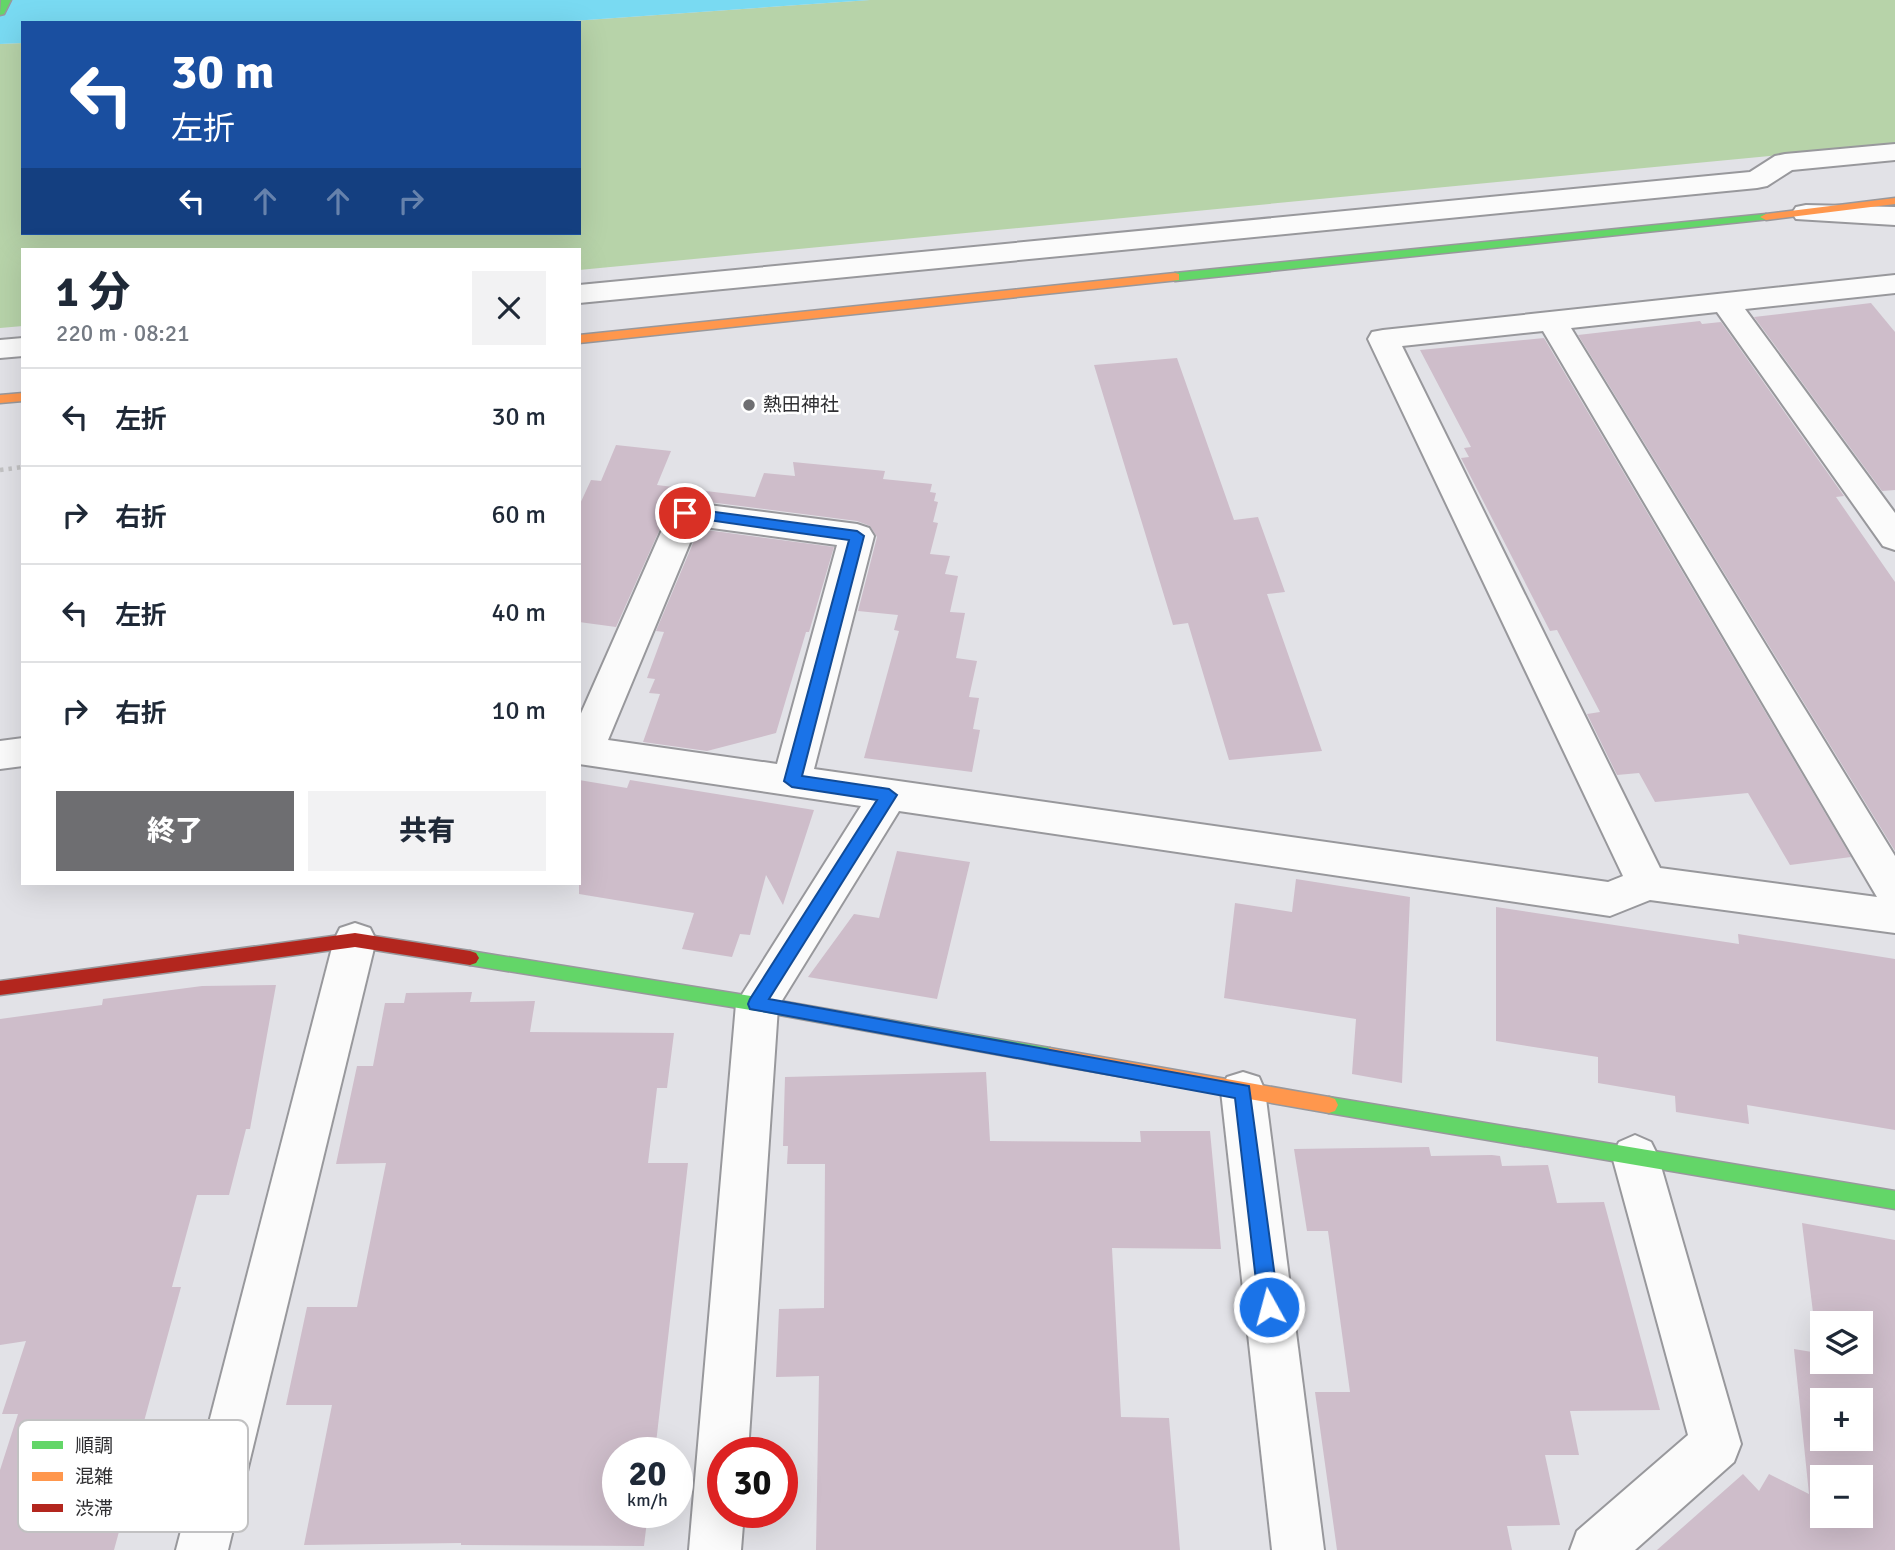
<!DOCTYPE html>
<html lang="ja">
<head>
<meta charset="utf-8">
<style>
  :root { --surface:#fff; --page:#f2f2f3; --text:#1f2937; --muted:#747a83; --line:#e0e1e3; --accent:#6e6e71 }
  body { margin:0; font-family:Signika,"Noto Sans JP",sans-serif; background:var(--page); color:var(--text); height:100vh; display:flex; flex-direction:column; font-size:26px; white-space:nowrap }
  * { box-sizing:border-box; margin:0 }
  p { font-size:23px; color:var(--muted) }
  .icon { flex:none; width:38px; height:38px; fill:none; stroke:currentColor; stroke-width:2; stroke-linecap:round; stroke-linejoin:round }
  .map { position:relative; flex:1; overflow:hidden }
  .sheet { position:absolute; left:21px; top:248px; width:560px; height:637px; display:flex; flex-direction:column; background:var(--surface); border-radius:0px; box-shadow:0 7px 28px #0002 }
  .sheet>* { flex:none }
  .top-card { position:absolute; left:21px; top:21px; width:560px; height:214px; border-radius:0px; box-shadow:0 7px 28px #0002; background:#1a4fa0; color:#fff; overflow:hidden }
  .controls { position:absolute; left:1810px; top:1311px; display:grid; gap:14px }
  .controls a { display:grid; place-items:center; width:63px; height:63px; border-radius:0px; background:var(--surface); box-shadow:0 7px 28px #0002; font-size:35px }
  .speed { position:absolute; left:602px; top:1437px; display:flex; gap:14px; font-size:35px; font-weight:700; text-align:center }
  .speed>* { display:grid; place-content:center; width:91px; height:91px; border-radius:50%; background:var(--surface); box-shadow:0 7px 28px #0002; line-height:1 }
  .speed small { font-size:18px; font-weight:400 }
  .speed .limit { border:10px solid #d22; background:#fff; color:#111 }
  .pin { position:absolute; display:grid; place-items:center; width:60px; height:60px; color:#fff; margin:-30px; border:4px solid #fff; border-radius:50%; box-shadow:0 2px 7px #0007 }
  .me { position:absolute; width:77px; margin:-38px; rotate:353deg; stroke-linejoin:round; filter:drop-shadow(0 0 5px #0008) }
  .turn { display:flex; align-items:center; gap:24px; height:147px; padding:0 35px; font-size:32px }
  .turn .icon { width:91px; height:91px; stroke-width:2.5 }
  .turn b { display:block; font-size:49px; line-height:60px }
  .lanes { display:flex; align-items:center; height:66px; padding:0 35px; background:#0003; justify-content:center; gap:35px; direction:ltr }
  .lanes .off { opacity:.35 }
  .round { display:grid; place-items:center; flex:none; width:74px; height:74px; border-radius:0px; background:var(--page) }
  .headline { display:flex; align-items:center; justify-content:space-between; height:119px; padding:0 35px }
  h1 { font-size:42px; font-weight:800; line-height:52px }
  .primary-button { display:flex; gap:14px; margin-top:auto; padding:14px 35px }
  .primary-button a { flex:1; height:80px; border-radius:0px; background:var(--accent); color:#fff; font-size:28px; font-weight:800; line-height:80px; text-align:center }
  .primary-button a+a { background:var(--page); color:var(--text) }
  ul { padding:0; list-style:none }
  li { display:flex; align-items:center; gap:21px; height:98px; padding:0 35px; border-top:2px solid var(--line) }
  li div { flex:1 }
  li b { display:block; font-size:26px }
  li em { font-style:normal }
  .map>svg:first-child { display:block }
  .green { fill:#b7d3a9 }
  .water { fill:#79daf2 }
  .building { fill:#cebdca; fill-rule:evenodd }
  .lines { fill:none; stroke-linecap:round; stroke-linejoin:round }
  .street-casing { stroke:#98989c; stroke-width:4 }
  .fast-casing { stroke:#98989c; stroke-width:3 }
  .slow-casing { stroke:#98989c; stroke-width:3 }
  .jam-casing { stroke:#98989c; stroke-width:3 }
  .path { stroke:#c2c2c3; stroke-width:4.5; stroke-dasharray:3.5 5; stroke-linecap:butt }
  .street { fill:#fbfbfb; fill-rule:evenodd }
  .fast { fill:#63d668; fill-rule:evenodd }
  .slow { fill:#ff974d; fill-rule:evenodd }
  .jam { fill:#b3261e; fill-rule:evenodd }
  .route { fill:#1a73e8; stroke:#114b97; stroke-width:2 }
  .poi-dot { fill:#6e6e71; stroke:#fff; stroke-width:2.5 }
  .labels { text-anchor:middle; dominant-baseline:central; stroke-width:5; stroke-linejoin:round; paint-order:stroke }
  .poi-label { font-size:19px; fill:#2f2f32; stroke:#fff; text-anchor:start }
  .key { fill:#fff; stroke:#c1c1c2; stroke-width:2 }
  .key-label { font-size:19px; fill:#2f2f32 }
</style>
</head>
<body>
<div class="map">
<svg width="1895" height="1550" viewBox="0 0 1895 1550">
  <rect width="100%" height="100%" fill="#e2e2e7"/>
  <polygon class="green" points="870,0 1895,0 1895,144 579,270 579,250 23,250 23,326 0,328 0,44 23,43 23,233 579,233 579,23 544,23"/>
  <polygon class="water" points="0,0 870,0 544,23 23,23 23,43 0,44"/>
  <g class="building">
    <polygon points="1871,303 1895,332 1895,490 1882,491 1754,317"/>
    <polygon points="1700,321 1702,324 1721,322 1844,496 1836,497 1895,582 1895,851 1578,335"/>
    <polygon points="1544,338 1851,857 1790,865 1748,793 1655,802 1639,773 1617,775 1587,714 1600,712 1557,630 1550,631 1461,458 1469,457 1464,448 1471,447 1420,350"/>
    <polygon points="1177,358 1234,520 1258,517 1285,592 1267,594 1322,751 1229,760 1188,623 1173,625 1094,365"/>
    <polygon points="616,445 671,451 657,485 755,497 764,473 795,476 793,462 885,471 883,479 932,484 930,492 936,493 934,501 938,502 933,522 938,523 930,554 950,556 945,574 958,576 950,612 965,613 956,658 977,661 969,697 979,698 973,729 980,730 972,772 864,758 899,631 894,630 898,615 858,611 877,537 870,526 857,521 685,499 672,502 616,627 579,622 579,506 591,480 601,481"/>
    <polygon points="699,529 834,547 809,632 806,632 776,733 707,751 643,742 660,694 649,693 655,679 647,678 664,632 656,631"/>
    <polygon points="579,780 627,788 630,780 814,810 783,905 766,875 750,935 740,934 732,957 682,949 694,913 579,894"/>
    <polygon points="897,851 970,862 937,999 808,977 854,914 879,918"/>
    <polygon points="1296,879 1410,897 1402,1083 1352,1074 1356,1019 1224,998 1235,903 1292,912"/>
    <polygon points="1496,907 1739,944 1738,934 1895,959 1895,1130 1747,1105 1749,1124 1676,1112 1675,1096 1598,1083 1598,1057 1496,1041"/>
    <polygon points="276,985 250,1129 246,1129 229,1195 197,1195 172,1287 181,1287 143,1425 148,1425 114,1550 0,1550 0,1470 18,1414 2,1414 26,1341 0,1345 0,1019 102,1005 103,999 202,986"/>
    <polygon points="472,992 470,1002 535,1001 530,1032 674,1033 667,1088 657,1088 648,1163 688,1163 655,1452 618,1452 618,1512 648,1512 644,1546 461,1545 461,1543 304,1545 332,1405 286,1405 307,1307 357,1307 386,1163 336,1164 357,1066 373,1066 385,1003 404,1003 406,993"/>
    <polygon points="986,1072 990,1141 1141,1142 1140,1131 1210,1131 1221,1249 1112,1248 1121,1417 1169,1418 1180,1550 816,1550 819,1376 776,1377 779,1309 824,1308 825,1164 787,1164 788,1146 783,1146 785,1077"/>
    <polygon points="1429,1147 1431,1156 1492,1155 1500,1156 1502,1166 1548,1165 1557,1203 1604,1202 1660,1410 1570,1411 1579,1455 1545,1455 1560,1525 1507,1526 1512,1550 1337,1550 1315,1392 1350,1392 1328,1231 1307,1231 1294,1149"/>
    <path d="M1802,1223L1895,1240V1550H1657L1743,1474L1759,1491L1769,1474L1809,1494L1794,1349L1818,1353ZM1822,1323H1860V1362H1822ZM1822,1400H1860V1438H1822ZM1822,1477H1860V1516H1822Z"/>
  </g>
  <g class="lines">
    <defs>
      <g id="street">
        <polygon points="1895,144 1895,160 1792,170 1767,186 1757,188 579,303 579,285 1750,172 1775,156 1785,154"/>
        <polygon points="1806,205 1895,207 1895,225 1796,219 1792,213 1796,207"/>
        <path d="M1895,275V293L1745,309L1895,513V550L1883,546L1717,312L1571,328L1895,856V933L1650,900L1610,916L899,811L778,1007L748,1452H723V1512H744L741,1550H689L736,1004L861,806L579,764V718L673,505L685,502L857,524L869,528L874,536L814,769L1608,882L1623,876L1368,339L1372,332L1383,330ZM1543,331L1877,897L1660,868L1402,346ZM697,526L837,545L777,764L608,740Z"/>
        <polygon points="23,338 23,356 0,358 0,340"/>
        <polygon points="23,738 23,766 0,769 0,741"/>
        <polygon points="355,923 370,928 376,940 228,1550 176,1550 334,940 340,928"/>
        <polygon points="1243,1072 1259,1077 1265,1091 1324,1550 1272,1550 1221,1091 1227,1077"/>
        <polygon points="1635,1135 1651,1142 1658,1156 1741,1444 1734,1462 1635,1550 1570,1550 1577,1531 1688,1435 1612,1156 1619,1142"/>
      </g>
      <g id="fast">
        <polygon points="1,0 11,0 4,14 0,15"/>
        <polygon points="1766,214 1772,217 1770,219 1175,281 1169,277 1175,273"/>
        <polygon points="470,951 757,997 1050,1048 1056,1051 1059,1056 1056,1061 1050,1064 757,1011 470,965 464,963 461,958 464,953"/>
        <polygon points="1329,1097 1895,1191 1895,1209 1329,1113 1323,1111 1320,1105 1323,1099"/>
      </g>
      <g id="slow">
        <polygon points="1895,198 1895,204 1766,220 1760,217 1766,214"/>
        <polygon points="1175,273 1179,274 1179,280 579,343 579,335"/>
        <polygon points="23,393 23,401 0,403 0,395"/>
        <polygon points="1050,1048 1329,1097 1335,1099 1338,1105 1335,1111 1329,1113 1050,1064 1044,1061 1041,1056 1044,1051"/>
      </g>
      <polygon id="jam" points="355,933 470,951 476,953 479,958 476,963 470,965 355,947 0,995 0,981"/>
    </defs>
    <use href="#street" class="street-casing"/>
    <use href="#fast" class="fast-casing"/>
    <use href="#slow" class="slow-casing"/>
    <use href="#jam" class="jam-casing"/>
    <polyline class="path" points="0,470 23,467"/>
    <use href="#street" class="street"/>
    <use href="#fast" class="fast"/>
    <use href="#slow" class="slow"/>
    <use href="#jam" class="jam"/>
  </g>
  <polygon class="route" points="685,508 857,531 864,536 802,776 889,789 897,795 769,999 1249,1086 1279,1307 1276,1314 1269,1317 1262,1314 1259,1307 1235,1098 750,1009 748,1004 750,999 877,800 792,787 784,781 849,540 680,516 680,510"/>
  <circle class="poi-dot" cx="749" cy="405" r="7"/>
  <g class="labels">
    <g class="poi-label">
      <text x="763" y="405">熱田神社</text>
    </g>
  </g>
  <rect x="18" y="1420" width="230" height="112" rx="10" class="key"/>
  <rect x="32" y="1441" width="31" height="8" fill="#63d668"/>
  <rect x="32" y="1472" width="31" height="9" fill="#ff974d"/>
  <rect x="32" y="1504" width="31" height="8" fill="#b3261e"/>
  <g class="key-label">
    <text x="75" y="1452">順調</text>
    <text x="75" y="1483">混雑</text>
    <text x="75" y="1515">渋滞</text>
  </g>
</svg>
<div class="controls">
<a><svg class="icon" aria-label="layers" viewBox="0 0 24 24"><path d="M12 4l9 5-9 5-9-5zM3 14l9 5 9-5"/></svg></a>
<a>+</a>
<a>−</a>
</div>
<div class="speed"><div>20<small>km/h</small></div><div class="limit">30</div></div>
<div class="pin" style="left:685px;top:513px;background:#d93025"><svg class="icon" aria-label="arrive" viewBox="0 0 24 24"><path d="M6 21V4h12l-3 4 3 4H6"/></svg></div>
<svg class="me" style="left:1269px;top:1307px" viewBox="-20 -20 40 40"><circle r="17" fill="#1a73e8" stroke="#fff" stroke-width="3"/><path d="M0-11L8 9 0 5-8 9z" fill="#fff"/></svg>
<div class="top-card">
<div class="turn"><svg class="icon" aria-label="left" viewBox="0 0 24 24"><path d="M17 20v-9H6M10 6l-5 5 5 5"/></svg><div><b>30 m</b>左折</div></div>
<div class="lanes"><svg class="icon" aria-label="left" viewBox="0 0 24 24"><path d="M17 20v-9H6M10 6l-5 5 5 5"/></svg><svg class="icon off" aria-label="ahead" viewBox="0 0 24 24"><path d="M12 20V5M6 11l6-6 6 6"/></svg><svg class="icon off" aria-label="ahead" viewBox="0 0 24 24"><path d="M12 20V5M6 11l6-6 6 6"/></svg><svg class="icon off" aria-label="right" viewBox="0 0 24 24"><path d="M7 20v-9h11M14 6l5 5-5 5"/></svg></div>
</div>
<section class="sheet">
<div class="headline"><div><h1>1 分</h1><p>220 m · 08:21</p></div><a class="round"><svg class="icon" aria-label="close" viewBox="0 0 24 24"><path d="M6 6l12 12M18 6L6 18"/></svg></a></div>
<ul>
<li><svg class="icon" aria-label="left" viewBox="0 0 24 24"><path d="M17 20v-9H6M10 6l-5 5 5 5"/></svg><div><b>左折</b></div><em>30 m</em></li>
<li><svg class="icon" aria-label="right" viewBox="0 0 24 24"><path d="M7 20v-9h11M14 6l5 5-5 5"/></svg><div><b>右折</b></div><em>60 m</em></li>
<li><svg class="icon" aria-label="left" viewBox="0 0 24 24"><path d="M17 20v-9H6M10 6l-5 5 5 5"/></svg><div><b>左折</b></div><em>40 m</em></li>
<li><svg class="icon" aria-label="right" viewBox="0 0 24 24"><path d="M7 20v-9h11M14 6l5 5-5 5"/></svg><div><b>右折</b></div><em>10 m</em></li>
</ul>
<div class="primary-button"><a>終了</a><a>共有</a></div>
</section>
</div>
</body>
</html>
